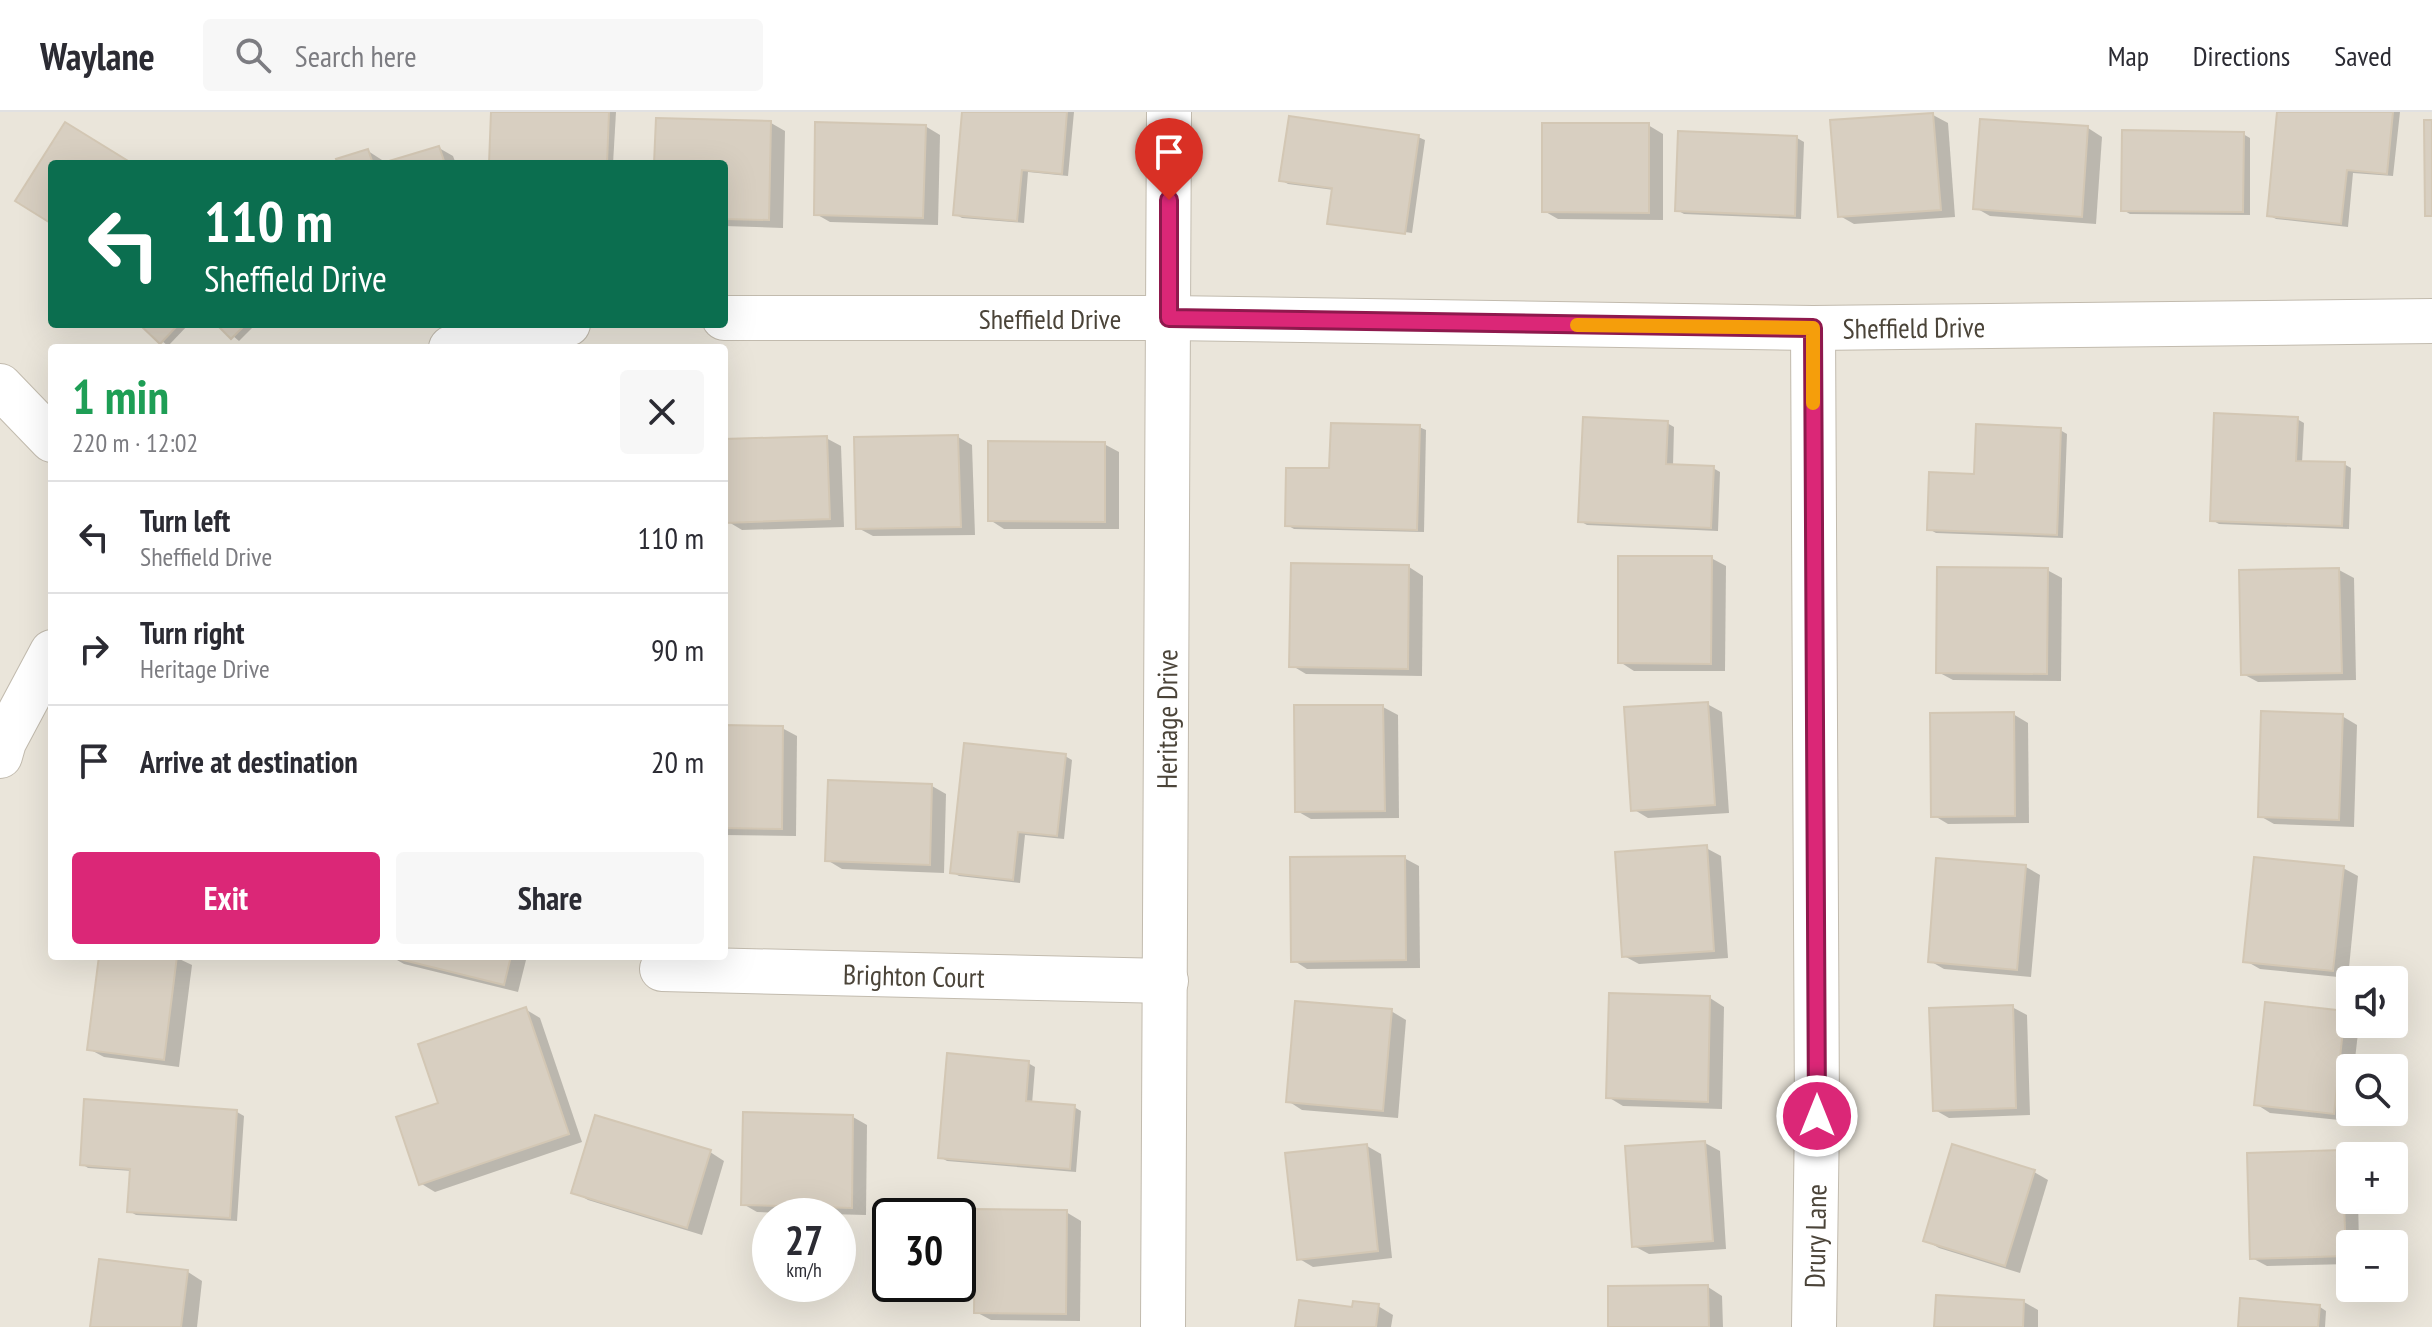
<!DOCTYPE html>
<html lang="en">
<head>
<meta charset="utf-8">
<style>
  :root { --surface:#fff; --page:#f7f7f7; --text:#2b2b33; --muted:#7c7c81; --line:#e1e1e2; --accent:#db2777 }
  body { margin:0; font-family:"PT Sans Narrow",sans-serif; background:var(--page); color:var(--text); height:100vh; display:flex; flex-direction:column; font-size:30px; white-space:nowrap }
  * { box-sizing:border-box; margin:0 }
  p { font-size:26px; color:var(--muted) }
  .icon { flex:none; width:44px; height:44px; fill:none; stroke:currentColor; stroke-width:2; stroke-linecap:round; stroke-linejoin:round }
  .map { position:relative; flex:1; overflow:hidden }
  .drawer { position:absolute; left:48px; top:232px; width:680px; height:616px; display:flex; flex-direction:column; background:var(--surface); border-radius:8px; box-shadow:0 8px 32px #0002 }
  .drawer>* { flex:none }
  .guide { position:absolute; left:48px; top:48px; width:680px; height:168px; border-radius:8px; box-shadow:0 8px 32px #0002; background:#0b6e4f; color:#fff; overflow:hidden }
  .tools { position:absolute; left:2336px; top:854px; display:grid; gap:16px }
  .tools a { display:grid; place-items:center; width:72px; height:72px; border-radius:8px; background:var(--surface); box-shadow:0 8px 32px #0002; font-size:40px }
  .speed { position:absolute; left:752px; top:1086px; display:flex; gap:16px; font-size:40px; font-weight:700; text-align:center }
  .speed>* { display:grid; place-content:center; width:104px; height:104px; border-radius:50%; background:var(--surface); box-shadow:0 8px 32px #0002; line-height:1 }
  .speed small { font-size:20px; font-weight:400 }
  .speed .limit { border:4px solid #111; border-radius:12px; background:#fff; color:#111 }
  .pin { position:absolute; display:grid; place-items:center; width:68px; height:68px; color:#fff; margin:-82px -34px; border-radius:50% 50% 50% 0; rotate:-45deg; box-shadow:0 0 8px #0007 }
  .pin .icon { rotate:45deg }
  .me { position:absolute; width:88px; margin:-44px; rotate:0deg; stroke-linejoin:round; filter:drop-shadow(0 0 6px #0008) }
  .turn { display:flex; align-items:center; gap:28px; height:168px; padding:0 24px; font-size:36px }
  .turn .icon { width:104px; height:104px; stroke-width:2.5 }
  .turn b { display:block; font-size:56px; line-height:68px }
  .round { display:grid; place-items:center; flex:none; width:84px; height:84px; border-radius:8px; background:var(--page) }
  .overview { display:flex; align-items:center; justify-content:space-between; height:136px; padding:0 24px }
  h1 { font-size:48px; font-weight:700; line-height:60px; color:#1e9e55 }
  .cta { display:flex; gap:16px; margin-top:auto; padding:16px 24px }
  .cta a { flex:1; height:92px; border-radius:8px; background:var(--accent); color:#fff; font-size:32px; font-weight:700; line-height:92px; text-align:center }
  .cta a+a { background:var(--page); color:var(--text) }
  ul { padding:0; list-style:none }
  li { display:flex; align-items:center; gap:24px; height:112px; padding:0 24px; border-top:2px solid var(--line) }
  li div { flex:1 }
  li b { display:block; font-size:30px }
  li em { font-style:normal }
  header { display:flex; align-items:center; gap:48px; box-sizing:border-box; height:112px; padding:0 40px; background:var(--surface); border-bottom:2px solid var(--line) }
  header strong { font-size:38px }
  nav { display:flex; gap:44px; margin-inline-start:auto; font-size:28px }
  .search { width:560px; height:72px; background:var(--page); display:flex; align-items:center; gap:20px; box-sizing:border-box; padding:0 28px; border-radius:8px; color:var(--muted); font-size:30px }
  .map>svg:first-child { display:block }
  .residential { fill:#eae5da; fill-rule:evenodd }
  .shadow { fill:#0003 }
  .building { fill:#d8cfc1; stroke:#d3c7b4; stroke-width:2 }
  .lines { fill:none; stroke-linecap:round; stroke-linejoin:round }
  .minor-casing { stroke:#c2bbae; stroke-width:46 }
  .minor { stroke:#fff; stroke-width:44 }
  .route-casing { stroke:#8e194d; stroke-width:20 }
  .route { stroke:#db2777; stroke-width:14 }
  .slow { stroke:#f59e0b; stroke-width:14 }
  .labels { text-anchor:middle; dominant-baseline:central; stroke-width:8; stroke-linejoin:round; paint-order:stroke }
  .street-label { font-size:28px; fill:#4b4439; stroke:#fff }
</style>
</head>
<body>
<header>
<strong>Waylane</strong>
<div class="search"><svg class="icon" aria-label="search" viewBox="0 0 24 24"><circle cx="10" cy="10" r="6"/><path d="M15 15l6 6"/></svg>Search here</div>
<nav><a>Map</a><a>Directions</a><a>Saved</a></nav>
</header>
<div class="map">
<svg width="2432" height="1215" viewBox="0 0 2432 1215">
  <rect width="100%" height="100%" fill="#f6f3ec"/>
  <path class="residential" d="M0,0H2432V1215H0ZM52,52H724V212H52ZM52,236H724V844H52ZM2350,868H2394V912H2350ZM2350,956H2394V1000H2350ZM2350,1044H2394V1088H2350ZM770,1104H838V1172H770ZM890,1104H958V1172H890ZM2350,1132H2394V1176H2350Z"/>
  <g class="shadow">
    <polygon points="493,0 616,0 613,52 491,52"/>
    <polygon points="964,0 1074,0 1068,64 1028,60 1024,111 962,106 955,102"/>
    <polygon points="2279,0 2400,0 2393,64 2353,61 2348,115 2276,107 2269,103"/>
    <polygon points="1933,3 1948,11 1955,105 1854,112 1840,104"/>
    <polygon points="1982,9 2088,16 2102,25 2096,112 1990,104 1976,96"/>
    <polygon points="771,11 785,19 783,116 724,114 724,52 656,52"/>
    <polygon points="1648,13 1663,22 1663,108 1558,107 1544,99"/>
    <polygon points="925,14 940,23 938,113 830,110 816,102"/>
    <polygon points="2243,22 2250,26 2250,103 2130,102 2123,98"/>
    <polygon points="1418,25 1425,28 1412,121 1334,110 1334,113 1329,111 1334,78 1288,72 1281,68"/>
    <polygon points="1797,26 1804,30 1801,107 1684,102 1677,98"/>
    <polygon points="439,36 453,44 456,52 386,52"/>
    <polygon points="368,39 382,48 384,52 340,52"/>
    <polygon points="142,212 189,212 168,234"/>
    <polygon points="219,212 256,212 239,229"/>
    <polygon points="2297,307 2304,311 2302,351 2344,352 2351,356 2349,417 2219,412 2212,408"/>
    <polygon points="1667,311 1674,315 1673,354 1713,356 1720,360 1718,419 1587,413 1580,409"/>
    <polygon points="1419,315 1426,318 1424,420 1294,417 1287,413 1331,358"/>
    <polygon points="2060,318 2067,322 2063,426 1936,421 1929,417 1976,364"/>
    <polygon points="958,325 972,333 975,423 873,424 858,416"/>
    <polygon points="826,326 841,334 844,415 742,418 727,409 724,329"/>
    <polygon points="1104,332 1119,340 1119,417 1004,417 990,408"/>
    <polygon points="1711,446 1726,454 1725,559 1634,559 1620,550"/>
    <polygon points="1409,455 1423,464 1422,564 1306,562 1291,553"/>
    <polygon points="2047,458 2062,466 2061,569 1953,568 1938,560"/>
    <polygon points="2339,458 2354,466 2356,568 2258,570 2243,562"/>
    <polygon points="1707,592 1722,600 1729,701 1648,706 1633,697"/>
    <polygon points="1383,595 1398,603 1399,706 1311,707 1297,699"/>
    <polygon points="2013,602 2028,611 2029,711 1948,712 1933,703"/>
    <polygon points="2342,604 2357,613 2354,715 2274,712 2260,704"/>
    <polygon points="724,615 782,616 797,624 796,724 724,723"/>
    <polygon points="1065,644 1072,648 1064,727 1025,723 1020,771 959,764 952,760"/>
    <polygon points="932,674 946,682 944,761 842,757 827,748"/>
    <polygon points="1706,736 1721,744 1728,846 1639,852 1624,844"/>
    <polygon points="1404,746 1419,754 1420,856 1307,857 1293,848"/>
    <polygon points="2026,755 2040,763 2031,865 1944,857 1930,849"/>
    <polygon points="2343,756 2358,764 2348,866 2260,857 2246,849"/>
    <polygon points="101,844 173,844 192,853 179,955 104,945 89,937"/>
    <polygon points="390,844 527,844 518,880 404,852"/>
    <polygon points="1710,886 1724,895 1722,997 1623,994 1608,985"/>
    <polygon points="2267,892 2345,901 2350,904 2350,912 2359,912 2354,956 2350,956 2349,1009 2270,1001 2256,992"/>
    <polygon points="2012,895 2027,903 2030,1003 1949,1006 1935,998"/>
    <polygon points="525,897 540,906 582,1030 435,1080 420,1071"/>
    <polygon points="1391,899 1406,908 1398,1006 1302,998 1288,989"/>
    <polygon points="1028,951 1035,955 1032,992 1074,995 1081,999 1076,1060 947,1049 940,1045"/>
    <polygon points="237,1000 244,1004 237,1109 136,1103 129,1099 132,1059 88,1056 82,1052"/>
    <polygon points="853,1005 867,1013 866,1103 757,1100 743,1092"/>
    <polygon points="1705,1031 1720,1039 1726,1137 1649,1142 1634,1134"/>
    <polygon points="1367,1034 1381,1042 1392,1146 1313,1155 1298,1146"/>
    <polygon points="710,1040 724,1049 702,1123 588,1088 574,1080"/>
    <polygon points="2342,1040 2350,1045 2350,1088 2358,1088 2359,1132 2350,1132 2350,1152 2267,1154 2252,1146"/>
    <polygon points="2034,1060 2048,1068 2020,1161 1939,1136 1925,1128"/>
    <polygon points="1066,1100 1081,1109 1080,1209 991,1208 976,1200"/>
    <polygon points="100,1149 188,1160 202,1169 197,1215 92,1215"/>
    <polygon points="1708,1175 1722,1184 1723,1215 1610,1215"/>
    <polygon points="2024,1190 2038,1198 2038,1215 1936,1215"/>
    <polygon points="1378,1194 1393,1203 1391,1215 1298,1215 1353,1197"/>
    <polygon points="2320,1195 2326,1199 2325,1215 2240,1215"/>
  </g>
  <g class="building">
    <polygon points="491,0 609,0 607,52 489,52"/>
    <polygon points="962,0 1067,0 1062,62 1022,58 1017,109 953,103"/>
    <polygon points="2277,0 2393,0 2387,62 2347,58 2341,112 2267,104"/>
    <polygon points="1933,1 1941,98 1838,105 1830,8"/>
    <polygon points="1289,4 1419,23 1405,122 1327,112 1332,76 1279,69"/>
    <polygon points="656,6 771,9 769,108 724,107 724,52 654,52"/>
    <polygon points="1980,7 2088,14 2082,105 1973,97"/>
    <polygon points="2424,8 2432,8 2432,104 2425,104"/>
    <polygon points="65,10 133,52 52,52 52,112 15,89"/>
    <polygon points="815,10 926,13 923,106 814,103"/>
    <polygon points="1542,11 1649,11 1649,101 1542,100"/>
    <polygon points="2122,18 2244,20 2243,100 2121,99"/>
    <polygon points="1678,19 1797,24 1795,104 1675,99"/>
    <polygon points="439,34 445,52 379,52"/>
    <polygon points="368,37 373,52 338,52 336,47"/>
    <polygon points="139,212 179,212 160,232"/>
    <polygon points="216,212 246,212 231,227"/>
    <polygon points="2214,301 2298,305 2296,349 2345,350 2342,414 2210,409"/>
    <polygon points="1583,305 1668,309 1666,352 1714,354 1711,416 1578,410"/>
    <polygon points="1331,311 1420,313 1417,418 1285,414 1286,356 1329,356"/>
    <polygon points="1976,312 2061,316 2057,423 1927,418 1929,360 1974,362"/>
    <polygon points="958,323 961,415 856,417 854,325"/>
    <polygon points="827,324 830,407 725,411 724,327"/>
    <polygon points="988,329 1105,330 1105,410 988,409"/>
    <polygon points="1618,444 1712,444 1711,552 1618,551"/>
    <polygon points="1291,451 1409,453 1408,557 1289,555"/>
    <polygon points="1937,455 2048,456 2047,562 1936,561"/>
    <polygon points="2339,456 2342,561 2241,563 2239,458"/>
    <polygon points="1708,590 1715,693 1631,699 1624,595"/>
    <polygon points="1294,593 1383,593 1385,699 1295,700"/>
    <polygon points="2261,599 2343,602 2339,708 2258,705"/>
    <polygon points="2014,600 2015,704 1931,705 1930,601"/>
    <polygon points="724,613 783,614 782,717 724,716"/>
    <polygon points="964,631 1066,642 1057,724 1018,720 1013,768 950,761"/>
    <polygon points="828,668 932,672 930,753 825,749"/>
    <polygon points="1707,733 1714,839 1622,845 1615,740"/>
    <polygon points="1405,744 1406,848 1291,850 1290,745"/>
    <polygon points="2254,745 2344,754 2333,859 2243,850"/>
    <polygon points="1936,746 2026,753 2017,858 1928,850"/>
    <polygon points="99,844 177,844 164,948 87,938"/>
    <polygon points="387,844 511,844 504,873"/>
    <polygon points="1609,881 1710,884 1708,990 1606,986"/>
    <polygon points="1295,889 1392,897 1383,999 1286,990"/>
    <polygon points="2265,890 2345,899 2334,1002 2254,993"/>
    <polygon points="2013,893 2016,996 1933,999 1929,896"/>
    <polygon points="526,895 569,1022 419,1073 396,1005 438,991 418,932"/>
    <polygon points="947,941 1029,949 1026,989 1075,993 1070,1057 938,1046"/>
    <polygon points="84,987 237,998 230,1106 127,1100 130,1057 80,1053"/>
    <polygon points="743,1000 853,1003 852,1096 741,1093"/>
    <polygon points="595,1003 711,1038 687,1116 571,1081"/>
    <polygon points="1705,1029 1713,1129 1632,1135 1625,1034"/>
    <polygon points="1367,1032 1378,1139 1297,1148 1285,1041"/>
    <polygon points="1952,1032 2035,1058 2005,1154 1923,1129"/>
    <polygon points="2342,1038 2346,1144 2250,1147 2247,1041"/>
    <polygon points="975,1097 1067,1098 1066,1202 974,1201"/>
    <polygon points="99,1147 188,1158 181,1215 90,1215"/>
    <polygon points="1708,1173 1709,1215 1608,1215 1608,1174"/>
    <polygon points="1936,1183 2024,1188 2023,1215 1934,1215"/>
    <polygon points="2240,1186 2320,1193 2318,1215 2238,1215"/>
    <polygon points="1299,1188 1352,1195 1353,1189 1379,1192 1376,1215 1295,1215"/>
  </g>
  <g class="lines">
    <defs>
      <g id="minor">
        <path id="s1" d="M724,206H1169L1813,216L2432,209"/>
        <polyline points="1813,216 1817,1004 1814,1215"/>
        <polyline points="451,236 482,225 568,212"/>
        <polyline points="0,274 52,328"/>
        <polyline points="0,644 4,630 52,540"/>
        <path id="s2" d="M662,857L1166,869"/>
        <path id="s3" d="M1163,1215L1169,0"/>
      </g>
    </defs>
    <use href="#minor" class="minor-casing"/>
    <use href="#minor" class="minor"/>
  </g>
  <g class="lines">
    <defs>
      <polyline id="route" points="1169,88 1169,206 1813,216 1817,1004"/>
    </defs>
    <use href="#route" class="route-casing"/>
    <use href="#route" class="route"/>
    <polyline class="slow" points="1577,213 1813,216 1813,291"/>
  </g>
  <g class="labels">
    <g class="street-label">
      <text stroke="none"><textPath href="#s1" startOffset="326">Sheffield Drive</textPath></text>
      <text stroke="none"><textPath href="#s1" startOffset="1190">Sheffield Drive</textPath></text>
      <text stroke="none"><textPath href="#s3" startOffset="608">Heritage Drive</textPath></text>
      <text stroke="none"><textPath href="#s2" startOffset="252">Brighton Court</textPath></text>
      <text transform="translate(1815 1124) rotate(-89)">Drury Lane</text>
    </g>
  </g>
</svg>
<div class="tools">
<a><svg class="icon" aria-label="sound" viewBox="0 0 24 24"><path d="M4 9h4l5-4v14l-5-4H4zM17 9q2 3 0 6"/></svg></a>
<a><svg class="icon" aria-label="search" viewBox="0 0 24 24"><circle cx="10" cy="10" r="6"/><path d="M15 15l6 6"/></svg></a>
<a>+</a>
<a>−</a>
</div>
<div class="speed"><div>27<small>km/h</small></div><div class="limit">30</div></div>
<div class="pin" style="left:1169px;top:88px;background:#d93025"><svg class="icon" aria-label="arrive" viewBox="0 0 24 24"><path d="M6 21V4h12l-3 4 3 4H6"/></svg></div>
<svg class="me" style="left:1817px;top:1004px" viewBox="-20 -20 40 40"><circle r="17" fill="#db2777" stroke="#fff" stroke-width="3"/><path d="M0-11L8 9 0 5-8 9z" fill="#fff"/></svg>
<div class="guide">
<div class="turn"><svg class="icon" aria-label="left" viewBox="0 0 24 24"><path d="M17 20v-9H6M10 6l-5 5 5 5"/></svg><div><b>110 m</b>Sheffield Drive</div></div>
</div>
<section class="drawer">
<div class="overview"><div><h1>1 min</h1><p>220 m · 12:02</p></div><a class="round"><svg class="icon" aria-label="close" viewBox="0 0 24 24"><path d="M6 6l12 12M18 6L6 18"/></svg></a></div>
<ul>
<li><svg class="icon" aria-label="left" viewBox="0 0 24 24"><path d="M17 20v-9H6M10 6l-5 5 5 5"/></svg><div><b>Turn left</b><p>Sheffield Drive</p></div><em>110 m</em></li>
<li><svg class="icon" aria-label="right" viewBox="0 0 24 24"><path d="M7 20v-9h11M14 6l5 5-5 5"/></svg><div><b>Turn right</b><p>Heritage Drive</p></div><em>90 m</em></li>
<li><svg class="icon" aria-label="arrive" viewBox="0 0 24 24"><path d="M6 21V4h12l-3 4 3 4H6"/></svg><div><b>Arrive at destination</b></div><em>20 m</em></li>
</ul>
<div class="cta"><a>Exit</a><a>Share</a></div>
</section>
</div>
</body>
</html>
